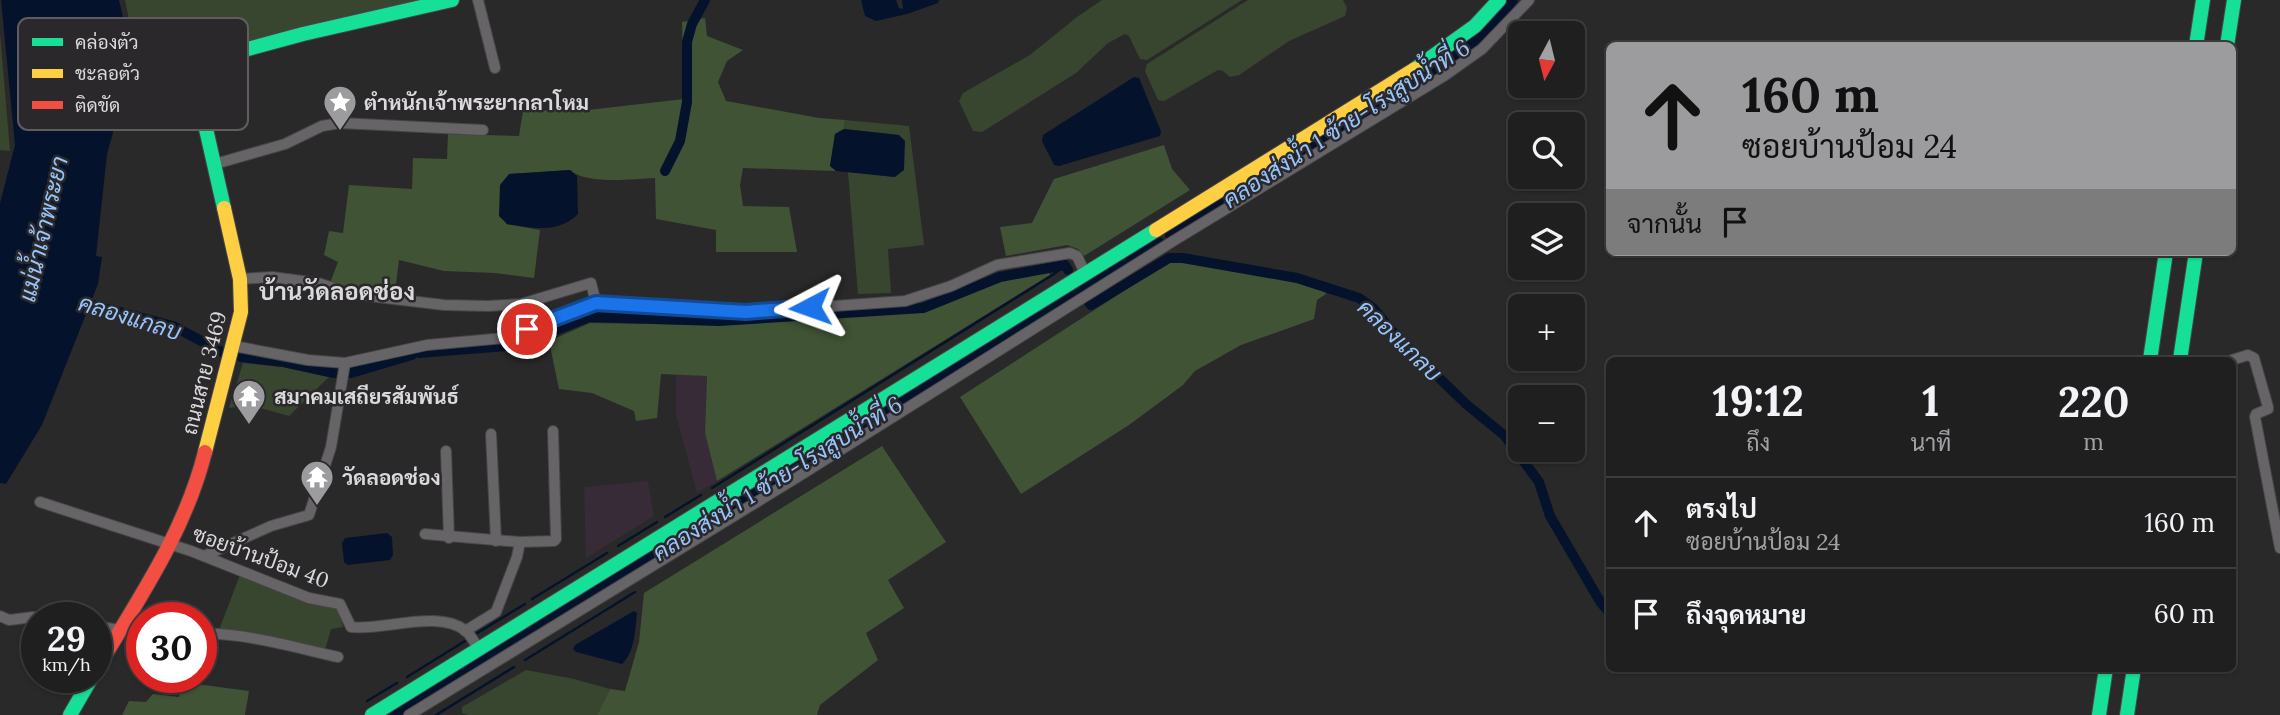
<!DOCTYPE html>
<html lang="th">
<head>
<meta charset="utf-8">
<style>
  :root { --surface:#201f20; --page:#282729; --text:#f1f3f6; --muted:#a2a2a5; --line:#3d3d3e }
  body { margin:0; font-family:Lora,Sarabun,serif; background:var(--page); color:var(--text); height:100vh; display:flex; flex-direction:column; font-size:26px; white-space:nowrap }
  * { box-sizing:border-box; margin:0 }
  p { font-size:23px; color:var(--muted) }
  .icon { flex:none; width:38px; height:38px; fill:none; stroke:currentColor; stroke-width:2; stroke-linecap:round; stroke-linejoin:round }
  .map { position:relative; flex:1; overflow:hidden }
  .details { position:absolute; left:1606px; top:357px; width:630px; height:315px; display:flex; flex-direction:column; background:var(--surface); border-radius:10px; box-shadow:0 2px 5px #0004,0 0 0 2px var(--line) }
  .details>* { flex:none }
  .banner { position:absolute; left:1606px; top:42px; width:630px; height:214px; border-radius:10px; box-shadow:0 2px 5px #0004,0 0 0 2px var(--line); background:#9c9b9d; color:#111; overflow:hidden }
  .needle { width:46px; rotate:187deg }
  .controls { position:absolute; left:1508px; top:21px; display:grid; gap:14px }
  .controls a { display:grid; place-items:center; width:77px; height:77px; border-radius:10px; background:var(--surface); box-shadow:0 2px 5px #0004,0 0 0 2px var(--line); font-size:35px }
  .speed { position:absolute; left:21px; top:602px; display:flex; gap:14px; font-size:35px; font-weight:700; text-align:center }
  .speed>* { display:grid; place-content:center; width:91px; height:91px; border-radius:50%; background:var(--surface); box-shadow:0 2px 5px #0004,0 0 0 2px var(--line); line-height:1 }
  .speed small { font-size:18px; font-weight:400 }
  .speed .limit { border:10px solid #d22; background:#fff; color:#111 }
  .pin { position:absolute; display:grid; place-items:center; width:60px; height:60px; color:#fff; margin:-30px; border:4px solid #fff; border-radius:50%; box-shadow:0 2px 7px #0007 }
  .me { position:absolute; width:77px; margin:-38px; rotate:266deg; stroke-linejoin:round; filter:drop-shadow(0 0 5px #0008) }
  .turn { display:flex; align-items:center; gap:24px; height:147px; padding:0 21px; font-size:32px }
  .turn .icon { width:91px; height:91px; stroke-width:2.5 }
  .turn b { display:block; font-size:49px; line-height:60px }
  .then { display:flex; align-items:center; height:66px; padding:0 21px; background:#0003; gap:14px; font-size:26px }
  .eta { display:flex; justify-content:space-evenly; align-items:center; height:119px; text-align:center }
  .eta b { font-size:42px; font-weight:700; line-height:49px }
  ul { padding:0; list-style:none }
  li { display:flex; align-items:center; gap:21px; height:91px; padding:0 21px; border-top:2px solid var(--line) }
  li div { flex:1 }
  li b { display:block; font-size:26px }
  li em { font-style:normal }
  .map>svg:first-child { display:block }
  .commercial { fill:#362b36 }
  .green { fill:#38462f }
  .forest { fill:#405334 }
  .water { fill:#04132b }
  .lines { fill:none; stroke-linecap:round; stroke-linejoin:round }
  .stream { stroke:#04132b; stroke-width:2.5 }
  .canal { stroke:#04132b; stroke-width:10 }
  .street-casing { stroke:#474647; stroke-width:12 }
  .fast-casing { stroke:#474647; stroke-width:16 }
  .slow-casing { stroke:#474647; stroke-width:16 }
  .jam-casing { stroke:#474647; stroke-width:16 }
  .street { stroke:#666466; stroke-width:10 }
  .fast { stroke:#16e098; stroke-width:14 }
  .slow { stroke:#ffcf43; stroke-width:14 }
  .jam { stroke:#f24e42; stroke-width:14 }
  .route-casing { stroke:#114b97; stroke-width:18 }
  .route { stroke:#1a73e8; stroke-width:12 }
  .labels { text-anchor:middle; dominant-baseline:central; stroke-width:5; stroke-linejoin:round; paint-order:stroke }
  .poi-label { font-size:21px; font-weight:bold; fill:#dad9db; stroke:#2a282b; text-anchor:start }
  .street-label { font-size:21px; fill:#dad9db; stroke:#2a282b }
  .water-label { font-size:23px; font-style:italic; fill:#97c5fb; stroke:#2a282b }
  .quarter-label { font-size:24px; font-weight:bold; fill:#dad9db; stroke:#2a282b }
  .key { fill:#2a282b; stroke:#5f5d60; stroke-width:2 }
  .key-label { font-size:19px; fill:#dad9db }
</style>
</head>
<body>
<div class="map">
<svg width="2280" height="715" viewBox="0 0 2280 715">
  <rect width="100%" height="100%" fill="#2a292a"/>
  <g class="commercial">
    <polygon points="676,374 707,375 705,433 717,481 697,493 676,415"/>
    <polygon points="648,481 654,516 586,558 584,487"/>
  </g>
  <g class="green">
    <polygon points="125,0 440,0 228,53 201,74 160,77 159,34 132,34"/>
    <polygon points="1102,0 1242,0 1147,60 1140,59 1129,36 1125,34 1108,43 1076,73 982,132 973,131 959,101 963,93 1030,55 1077,17"/>
    <polygon points="1248,0 1343,0 1347,8 1345,16 1289,41 1239,75 1230,77 1223,71 1218,70 1164,101 1158,100 1145,71 1147,64"/>
    <polygon points="0,33 10,151 0,150"/>
    <polygon points="845,120 909,126 924,245 888,249 891,293 858,294 848,172 895,177 899,135 844,129"/>
    <polygon points="243,363 282,367 329,377 289,416 250,405 229,408"/>
    <polygon points="240,575 333,607 339,611 343,627 331,629 325,650 219,630"/>
    <polygon points="526,670 574,679 610,689 597,715 468,715 462,713 462,707"/>
  </g>
  <g class="forest">
    <path d="M705,18L707,36L743,50L727,61L718,82L726,101L819,118L845,120L844,129L835,134L830,166L836,171L743,168L740,185L743,206L789,207L797,252H716V230L656,219L655,178C632,179 587,185 570,170L509,174L506,224L540,230L534,278L495,273L444,271L399,260L395,293L330,283L338,262L324,255L329,231L343,233L349,185L412,189L413,158L447,159L448,134L519,136L523,111L588,110L684,99L682,22Z"/>
    <polygon points="1164,145 1172,169 1190,190 1084,256 1078,249 1067,245 1006,256 1000,227 1032,223 1054,179"/>
    <polygon points="1178,256 1295,277 1323,288 1326,294 1317,300 1314,319 1241,345 1195,371 1183,385 1129,425 1021,494 960,397"/>
    <polygon points="1049,272 1050,275 717,481 705,433 707,376 661,374 657,418 636,421 634,411 592,393 559,389 549,341 590,323 721,325 924,312 1001,281"/>
    <polygon points="882,446 946,542 888,580 904,608 866,633 878,660 820,705 817,715 597,715 610,689 625,691 639,642 644,593"/>
    <polygon points="181,682 249,691 245,715 122,715 129,701 146,702 153,694 179,697"/>
  </g>
  <g class="water">
    <polygon points="1,0 119,0 126,30 120,108 107,154 96,256 102,257 98,284 42,425 6,484 0,483 0,203 15,145"/>
    <polygon points="861,0 896,0 899,8 903,9 902,0 939,0 938,3 907,14 876,21 865,16"/>
    <polygon points="1134,77 1139,78 1161,131 1160,136 1059,166 1054,165 1042,141 1043,135"/>
    <polygon points="844,129 899,135 905,141 904,170 895,177 836,171 830,166 835,134"/>
    <path d="M570,170L577,176L578,214C558,234 532,228 507,224L499,216L500,185L509,174Z"/>
    <polygon points="387,533 392,537 393,555 390,560 348,565 344,562 342,543 345,538"/>
    <path d="M634,611L637,613C635,630 635,652 622,664L576,652L573,649L575,645Z"/>
  </g>
  <g class="lines">
    <g class="stream">
      <polyline points="712,488 1054,274 1065,265"/>
      <polyline points="665,517 701,495"/>
      <polyline points="618,546 657,522"/>
      <polyline points="532,599 607,553"/>
      <polyline points="474,635 525,604"/>
      <polyline points="525,660 635,592"/>
      <polyline points="407,677 465,641"/>
      <polyline points="367,701 397,683"/>
      <polyline points="436,715 514,667"/>
    </g>
    <g class="canal">
      <polyline points="665,171 680,141 687,102 687,42 692,24 705,0"/>
      <path d="M1170,235L1438,69C1467,49 1492,28 1513,0"/>
      <polyline points="78,301 173,326 224,353"/>
      <polyline points="1088,301 1091,305 1169,258 1183,258 1297,278 1359,298 1373,308 1398,338 1466,404 1505,436 1539,482 1550,516 1601,603 1610,613"/>
      <polyline points="419,353 518,345 589,317 719,321 923,308 1000,277 1065,265 1068,270"/>
      <polyline points="241,357 284,362 334,373 351,373 412,355"/>
      <polyline points="395,715 1159,242"/>
    </g>
    <defs>
      <g id="street">
        <polyline points="478,0 495,68"/>
        <polyline points="215,164 285,144 322,126 340,123 483,130"/>
        <polyline points="240,279 272,277 318,283 352,294 444,305 488,306 521,304 591,283 596,303"/>
        <polyline points="234,346 308,360 345,363 427,345 504,338 596,303 746,312 905,301 951,286 997,265 1070,253 1077,256 1085,273"/>
        <polyline points="2232,360 2248,355 2254,358 2268,407 2268,409 2256,414 2255,417 2280,548"/>
        <polyline points="491,434 496,541"/>
        <polyline points="446,451 449,538"/>
        <path d="M40,502L191,551L309,598L340,604L351,627C382,631 439,609 466,631C471,635 475,644 479,649"/>
        <polyline points="425,534 520,542 554,541 556,539 553,431"/>
        <polyline points="204,556 271,526 309,515 331,447 345,363"/>
        <polyline points="0,616 9,620 33,617 57,618"/>
        <polyline points="127,618 142,625"/>
        <polyline points="96,626 119,630"/>
        <polyline points="465,631 496,612 517,557 520,542"/>
        <path d="M201,634C243,632 297,648 338,657"/>
        <polyline points="409,715 796,478 1170,243 1444,76 1482,49 1529,0"/>
      </g>
      <g id="fast">
        <polyline points="2196,46 2203,0"/>
        <polyline points="2227,46 2234,0"/>
        <polyline points="1415,69 1475,26 1499,0"/>
        <polyline points="224,208 201,107 203,77 213,62 233,53 303,34 452,0"/>
        <polyline points="2150,360 2166,252"/>
        <polyline points="2180,360 2196,252"/>
        <polyline points="70,715 92,677"/>
        <polyline points="372,715 1156,230"/>
        <polyline points="2099,715 2106,668"/>
        <polyline points="2127,715 2134,668"/>
      </g>
      <g id="slow">
        <polyline points="1156,230 1415,69"/>
        <polyline points="205,452 241,312 240,279 224,208"/>
      </g>
      <path id="jam" d="M96,670C138,600 185,532 205,452"/>
    </defs>
    <use href="#street" class="street-casing"/>
    <use href="#fast" class="fast-casing"/>
    <use href="#slow" class="slow-casing"/>
    <use href="#jam" class="jam-casing"/>
    <use href="#street" class="street"/>
    <use href="#fast" class="fast"/>
    <use href="#slow" class="slow"/>
    <use href="#jam" class="jam"/>
  </g>
  <g class="lines">
    <defs>
      <polyline id="route" points="527,329 596,303 746,312 810,307"/>
    </defs>
    <use href="#route" class="route-casing"/>
    <use href="#route" class="route"/>
  </g>
  <defs>
    <symbol id="sight-pin" viewBox="-11 -11 22 30"><path d="M0 17L-7.5 6A9.5 9.5 0 1 1 7.5 6Z" fill="#9c9b9d" stroke="#2a282b"/><path d="M0-6L1.8-2.2L6-1.7L2.9 1.2L3.7 5.4L0 3.3L-3.7 5.4L-2.9 1.2L-6-1.7L-1.8-2.2Z" fill="#fff"/></symbol>
    <symbol id="temple-pin" viewBox="-11 -11 22 30"><path d="M0 17L-7.5 6A9.5 9.5 0 1 1 7.5 6Z" fill="#9c9b9d" stroke="#2a282b"/><path d="M0-6L5-2H3V0L6.5 2.5H4V6H1.5V3h-3V6H-4V2.5H-6.5L-3 0V-2H-5Z" fill="#fff"/></symbol>
  </defs>
  <g fill-rule="evenodd">
    <use href="#sight-pin" x="321" y="83" width="38" height="52"/>
    <use href="#temple-pin" x="230" y="377" width="38" height="52"/>
    <use href="#temple-pin" x="298" y="458" width="38" height="52"/>
  </g>
  <g class="labels">
    <g class="poi-label">
      <text x="364" y="102">ตำหนักเจ้าพระยากลาโหม</text>
      <text x="274" y="396">สมาคมเสถียรสัมพันธ์</text>
      <text x="342" y="477">วัดลอดช่อง</text>
    </g>
    <g class="street-label">
      <text transform="translate(204 373) rotate(-76)">ถนนสาย 3469</text>
      <text transform="translate(261 557) rotate(20)">ซอยบ้านป้อม 40</text>
    </g>
    <g class="water-label">
      <text transform="translate(1346 123) rotate(-33)">คลองส่งน้ำ 1 ซ้าย-โรงสูบน้ำที่ 6</text>
      <text transform="translate(43 229) rotate(-77)">แม่น้ำเจ้าพระยา</text>
      <text transform="translate(130 317) rotate(17)">คลองแกลบ</text>
      <text transform="translate(1400 340) rotate(44)">คลองแกลบ</text>
      <text transform="translate(777 478) rotate(-32)">คลองส่งน้ำ 1 ซ้าย-โรงสูบน้ำที่ 6</text>
    </g>
    <g class="quarter-label">
      <text x="337" y="291">บ้านวัดลอดช่อง</text>
    </g>
  </g>
  <rect x="18" y="18" width="230" height="112" rx="10" class="key"/>
  <rect x="32" y="38" width="31" height="8" fill="#16e098"/>
  <rect x="32" y="69" width="31" height="9" fill="#ffcf43"/>
  <rect x="32" y="101" width="31" height="8" fill="#f24e42"/>
  <g class="key-label">
    <text x="75" y="49">คล่องตัว</text>
    <text x="75" y="80">ชะลอตัว</text>
    <text x="75" y="112">ติดขัด</text>
  </g>
</svg>
<div class="controls">
<a><svg class="needle" viewBox="-14 -14 28 28"><path d="M0-13l5 13h-10z" fill="#e53935"/><path d="M0 13l5-13h-10z" fill="#a2a2a5"/></svg></a>
<a><svg class="icon" aria-label="search" viewBox="0 0 24 24"><circle cx="10" cy="10" r="6"/><path d="M15 15l6 6"/></svg></a>
<a><svg class="icon" aria-label="layers" viewBox="0 0 24 24"><path d="M12 4l9 5-9 5-9-5zM3 14l9 5 9-5"/></svg></a>
<a>+</a>
<a>−</a>
</div>
<div class="speed"><div>29<small>km/h</small></div><div class="limit">30</div></div>
<div class="pin" style="left:527px;top:329px;background:#d93025"><svg class="icon" aria-label="arrive" viewBox="0 0 24 24"><path d="M6 21V4h12l-3 4 3 4H6"/></svg></div>
<svg class="me" style="left:810px;top:307px" viewBox="-20 -20 40 40"><path d="M0-17L14 15 0 8-14 15z" fill="#1a73e8" stroke="#fff" stroke-width="4"/></svg>
<div class="banner">
<div class="turn"><svg class="icon" aria-label="ahead" viewBox="0 0 24 24"><path d="M12 20V5M6 11l6-6 6 6"/></svg><div><b>160 m</b>ซอยบ้านป้อม 24</div></div>
<div class="then">จากนั้น<svg class="icon" aria-label="arrive" viewBox="0 0 24 24"><path d="M6 21V4h12l-3 4 3 4H6"/></svg></div>
</div>
<section class="details">
<div class="eta">
<div><b>19:12</b><p>ถึง</p></div>
<div><b>1</b><p>นาที</p></div>
<div><b>220</b><p>m</p></div>
</div>
<ul>
<li><svg class="icon" aria-label="ahead" viewBox="0 0 24 24"><path d="M12 20V5M6 11l6-6 6 6"/></svg><div><b>ตรงไป</b><p>ซอยบ้านป้อม 24</p></div><em>160 m</em></li>
<li><svg class="icon" aria-label="arrive" viewBox="0 0 24 24"><path d="M6 21V4h12l-3 4 3 4H6"/></svg><div><b>ถึงจุดหมาย</b></div><em>60 m</em></li>
</ul>
</section>
</div>
</body>
</html>
